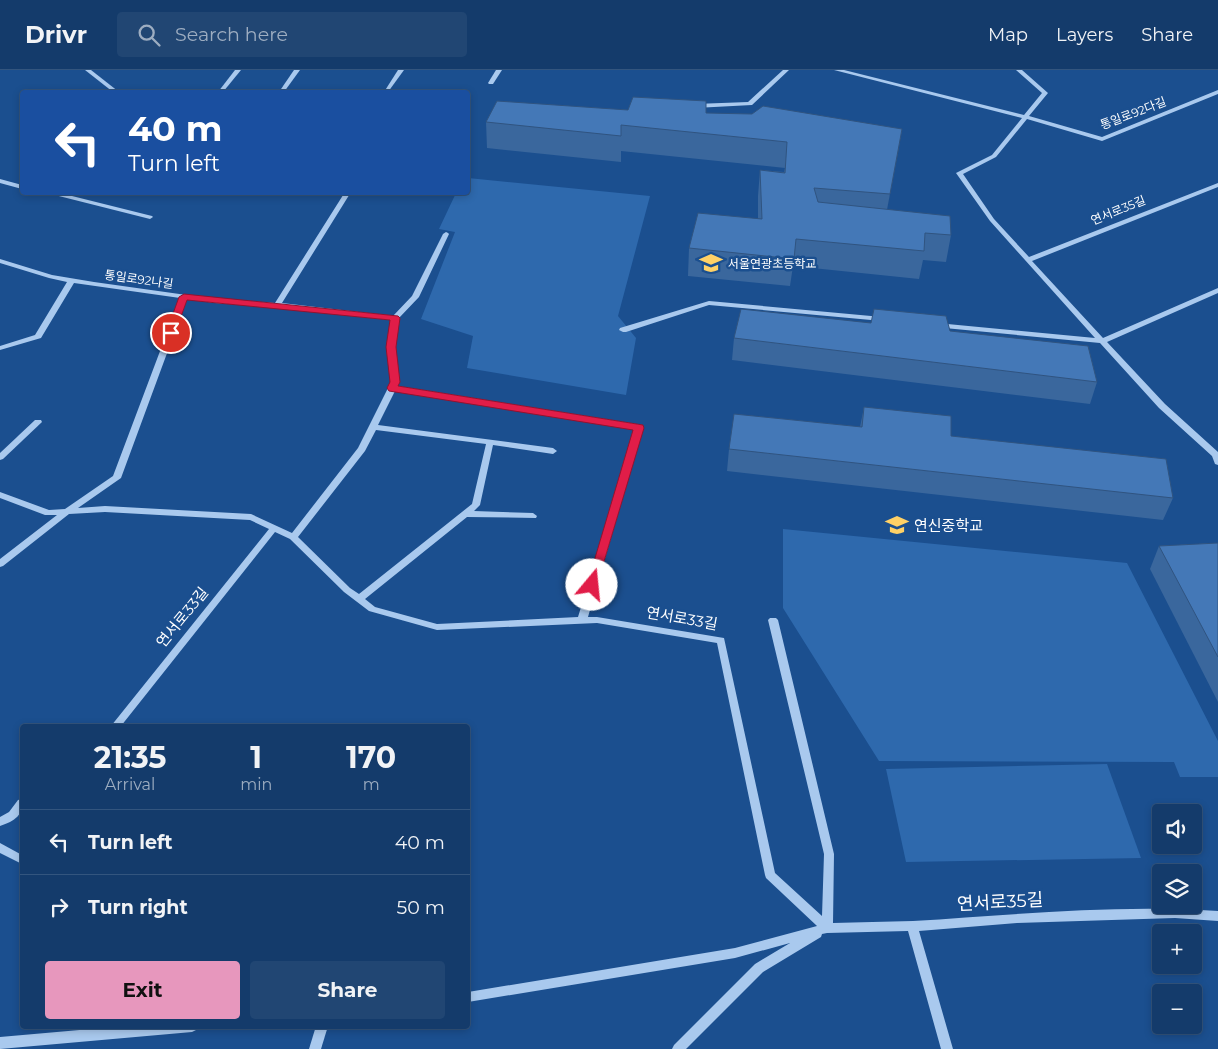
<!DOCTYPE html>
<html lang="en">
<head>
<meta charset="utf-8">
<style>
  :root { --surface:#143b6b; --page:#214673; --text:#f1f3f6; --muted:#9dadc1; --line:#33557e; --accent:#e797bd }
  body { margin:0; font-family:Montserrat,"Noto Sans KR",sans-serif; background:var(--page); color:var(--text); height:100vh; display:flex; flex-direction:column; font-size:19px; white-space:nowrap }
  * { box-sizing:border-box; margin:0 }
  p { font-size:16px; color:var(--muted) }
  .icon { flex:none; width:28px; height:28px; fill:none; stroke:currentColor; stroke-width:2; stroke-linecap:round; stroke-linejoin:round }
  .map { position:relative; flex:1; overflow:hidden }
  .side { position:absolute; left:20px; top:654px; width:450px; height:305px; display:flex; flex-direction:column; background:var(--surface); border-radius:5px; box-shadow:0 2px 8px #0003,0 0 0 1px var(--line) }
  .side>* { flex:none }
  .top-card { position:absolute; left:20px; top:20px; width:450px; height:105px; border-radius:5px; box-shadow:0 2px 8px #0003,0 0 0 1px var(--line); background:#1a4fa0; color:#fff; overflow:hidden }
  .tools { position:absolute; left:1152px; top:734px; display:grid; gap:10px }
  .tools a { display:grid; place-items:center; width:50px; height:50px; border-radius:5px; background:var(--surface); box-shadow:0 2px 8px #0003,0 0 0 1px var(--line); font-size:25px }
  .pin { position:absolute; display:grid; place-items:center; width:42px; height:42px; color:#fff; margin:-21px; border:2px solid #fff; border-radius:50%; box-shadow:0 1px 5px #0007 }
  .me { position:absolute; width:55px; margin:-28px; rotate:17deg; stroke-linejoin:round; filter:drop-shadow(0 0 4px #0008) }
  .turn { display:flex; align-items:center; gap:18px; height:105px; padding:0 25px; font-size:22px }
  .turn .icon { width:65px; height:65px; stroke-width:2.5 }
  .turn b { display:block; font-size:35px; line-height:42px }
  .eta { display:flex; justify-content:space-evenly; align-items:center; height:85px; text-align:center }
  .eta b { font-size:30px; font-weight:700; line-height:35px }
  .primary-button { display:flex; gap:10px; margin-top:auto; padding:10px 25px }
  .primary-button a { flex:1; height:58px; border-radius:5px; background:var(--accent); color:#111; font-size:20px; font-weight:700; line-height:58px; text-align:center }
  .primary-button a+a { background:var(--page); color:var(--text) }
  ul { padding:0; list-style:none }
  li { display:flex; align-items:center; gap:15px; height:65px; padding:0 25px; border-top:1px solid var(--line) }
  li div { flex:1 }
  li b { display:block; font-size:19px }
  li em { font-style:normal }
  header { display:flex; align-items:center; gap:30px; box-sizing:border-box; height:70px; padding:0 25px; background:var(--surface); border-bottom:1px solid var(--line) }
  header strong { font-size:24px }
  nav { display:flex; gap:28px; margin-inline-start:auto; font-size:18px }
  .search { width:350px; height:45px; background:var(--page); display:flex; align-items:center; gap:12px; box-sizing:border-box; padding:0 18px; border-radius:5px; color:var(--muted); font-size:19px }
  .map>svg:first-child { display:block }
  .green { fill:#2e69ad }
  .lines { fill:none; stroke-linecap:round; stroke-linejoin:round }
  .minor { fill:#a9c9ee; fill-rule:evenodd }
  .wall { fill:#3a679d }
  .shaded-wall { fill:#305480 }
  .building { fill:#4478b7; stroke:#305480 }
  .route { fill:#e11d48; stroke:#92132f }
  .labels { text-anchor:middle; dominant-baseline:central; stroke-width:5; stroke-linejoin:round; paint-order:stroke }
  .far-street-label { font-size:12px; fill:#fff; stroke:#1b4f8f }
  .far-poi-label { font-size:12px; fill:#fff; stroke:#1b4f8f; text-anchor:start }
  .poi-label { font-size:15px; fill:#fff; stroke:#1b4f8f; text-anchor:start }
  .street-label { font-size:15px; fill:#fff; stroke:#1b4f8f }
  .near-street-label { font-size:18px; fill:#fff; stroke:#1b4f8f }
</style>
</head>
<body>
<header>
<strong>Drivr</strong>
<div class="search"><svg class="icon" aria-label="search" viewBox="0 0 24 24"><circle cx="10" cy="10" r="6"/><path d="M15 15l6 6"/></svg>Search here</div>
<nav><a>Map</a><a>Layers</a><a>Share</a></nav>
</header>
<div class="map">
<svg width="1218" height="979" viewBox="0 0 1218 979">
  <rect width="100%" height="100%" fill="#1b4f8f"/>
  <g class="green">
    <polygon points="468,108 650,126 618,246 636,268 626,325 467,298 473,266 421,249 455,162 439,159 456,123 468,122"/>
    <polygon points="783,459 1127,493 1218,671 1218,707 1180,707 1174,692 879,691 783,538"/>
    <polygon points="1107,694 1141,788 906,792 886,699"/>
  </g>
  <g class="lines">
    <g class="minor">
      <polygon points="85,0 91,0 119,22 113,22"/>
      <polygon points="235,0 241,0 223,22 218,22"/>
      <polygon points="294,0 300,0 284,22 279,22"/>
      <polygon points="398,0 404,0 388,22 384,22"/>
      <polygon points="496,0 502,0 493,14 489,14 488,13"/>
      <polygon points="783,0 789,0 752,35 695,38 692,36 695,34 748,32"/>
      <polygon points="834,0 844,0 1024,45 1042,23 1016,0 1022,0 1048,23 1029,46 1102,67 1218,20 1218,24 1102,71 1027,49 996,87 963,104 994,149 1029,187 1218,113 1218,117 1032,191 1103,268 1218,218 1218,223 1107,272 1165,334 1218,382 1218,395 1215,394 1212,386 1159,338 1100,273 934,257 933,255 937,253 1095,268 990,151 956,103 992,85 1022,48"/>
      <polygon points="0,109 22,115 22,119 0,113"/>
      <polygon points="43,122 56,122 152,146 153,147 150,149"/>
      <path d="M345,122H351L282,233L393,246L412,226L443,164L446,162L448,163L449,164L419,227L399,248L395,277L399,312L397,316L642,355L643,357L588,547H597L724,568L775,803L822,846L824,784L768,550L770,548H776L778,550L834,784L833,853C859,852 886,852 913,851C1014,845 1116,834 1218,841V851L1175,848L1017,853L919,861L953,979H941L908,861L827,863L822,864L821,867L763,902L686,979H672L674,975L755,894L790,873L735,888L468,932V922L735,878L817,856L766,808L765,805L717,573L597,553L437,560L369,541L344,522L290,469L275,462L121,656H111L269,459L250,450L105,442L69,444L3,496L0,497V489L57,445H45L0,428V422L49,440L65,439L113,406L180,228L74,213L41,268L0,280V276L35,265L67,212L49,208L0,193V189L52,205L94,212L215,229L275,233ZM187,229L215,233L277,237L391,250L387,277L391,312L358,378L292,463L251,444L105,436L78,438L121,408ZM395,321L635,359L578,547L437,554L375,537L365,529L467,447L536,448L537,446L533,443L474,441L480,435L493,375L553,384L557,381L553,378L378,355ZM376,360L486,374L472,434L359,524L350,518L298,467L365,381Z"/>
      <polygon points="709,231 882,247 886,249 882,251 709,235 626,262 623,262 619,260 620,258"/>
      <polygon points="35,350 41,350 42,352 3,389 0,390 0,383"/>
      <path d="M22,729C24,745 15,751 0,756V747L9,742L18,730Z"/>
      <polygon points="0,773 22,785 22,794 0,783"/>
      <polygon points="125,956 198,956 196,960 192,962 0,979 0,967"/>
      <polygon points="316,956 328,956 321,979 309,979"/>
    </g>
  </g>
  <g class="wall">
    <polygon points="628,40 706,43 902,59 887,140 951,165 946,192 923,190 919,209 793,196 790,216 688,206 689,178 758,149 758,126 760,100 784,102 785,98 621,81 621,92 487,78 486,52"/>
    <polygon points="871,253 950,261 1097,312 1090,334 732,290 734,268"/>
    <polygon points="864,337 951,366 1173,428 1163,450 727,401 729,379 860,357"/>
    <polygon points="1218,473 1218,632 1150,499 1159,476"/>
  </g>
  <polygon class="shaded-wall" points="902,59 898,84 885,150 890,124"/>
  <g class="building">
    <polygon points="633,27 706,31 706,43 752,44 763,36 902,59 890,124 814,118 818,132 950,146 951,165 925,163 924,181 796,169 794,189 689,178 698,143 762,149 760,100 785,103 787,72 621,55 621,66 486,52 497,31 628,40"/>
    <polygon points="741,239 871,253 874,239 946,246 950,261 1088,276 1097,312 734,268"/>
    <polygon points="864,337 951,346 951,366 1166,389 1173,428 729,379 734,344 862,357"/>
    <polygon points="1218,473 1218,587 1159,476"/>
  </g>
  <polygon class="route" points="184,224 398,246 400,248 396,277 400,312 398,316 643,355 644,358 596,518 588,518 587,515 633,360 389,321 387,318 390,312 386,277 390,250 187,230 175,263 171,266 167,265 166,263 179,227"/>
  <defs>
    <symbol id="school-bare" viewBox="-9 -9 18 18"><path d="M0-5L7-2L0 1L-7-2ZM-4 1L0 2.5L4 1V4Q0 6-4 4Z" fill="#ffd166" stroke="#1b4f8f" stroke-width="2.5" paint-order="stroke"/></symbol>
  </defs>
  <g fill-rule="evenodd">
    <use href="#school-bare" x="695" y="177" width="32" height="32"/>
    <use href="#school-bare" x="881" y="439" width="32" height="32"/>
  </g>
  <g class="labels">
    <g class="far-street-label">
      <text transform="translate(1133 43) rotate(-21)">통일로92다길</text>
      <text transform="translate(1118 140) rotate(-22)">연서로35길</text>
      <text transform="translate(139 209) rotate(8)">통일로92나길</text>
    </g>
    <g class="far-poi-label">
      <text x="728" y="193">서울연광초등학교</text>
    </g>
    <g class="poi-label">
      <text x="914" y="455">연신중학교</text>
    </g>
    <g class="street-label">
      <text transform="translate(182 547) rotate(-51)">연서로33길</text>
      <text transform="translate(682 548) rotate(10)">연서로33길</text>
    </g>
    <g class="near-street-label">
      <text transform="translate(1000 832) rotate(-3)">연서로35길</text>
    </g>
  </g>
</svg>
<div class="tools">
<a><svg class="icon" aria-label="sound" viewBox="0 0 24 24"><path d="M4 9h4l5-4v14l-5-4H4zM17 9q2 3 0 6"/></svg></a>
<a><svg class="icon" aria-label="layers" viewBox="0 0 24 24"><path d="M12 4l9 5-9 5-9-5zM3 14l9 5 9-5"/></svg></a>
<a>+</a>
<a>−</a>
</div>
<div class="pin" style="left:171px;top:263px;background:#d93025"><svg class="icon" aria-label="arrive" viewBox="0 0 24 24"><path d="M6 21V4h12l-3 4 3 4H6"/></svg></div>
<svg class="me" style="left:592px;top:515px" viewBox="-20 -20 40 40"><circle r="19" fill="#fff"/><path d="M0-13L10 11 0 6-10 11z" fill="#e11d48"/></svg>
<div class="top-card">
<div class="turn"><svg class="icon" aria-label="left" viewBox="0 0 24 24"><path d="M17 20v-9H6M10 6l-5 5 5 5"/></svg><div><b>40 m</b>Turn left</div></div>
</div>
<section class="side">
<div class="eta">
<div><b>21:35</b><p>Arrival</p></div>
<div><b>1</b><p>min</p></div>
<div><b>170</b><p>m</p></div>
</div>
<ul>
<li><svg class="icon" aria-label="left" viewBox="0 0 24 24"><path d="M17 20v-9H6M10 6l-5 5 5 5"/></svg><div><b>Turn left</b></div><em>40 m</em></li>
<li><svg class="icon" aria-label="right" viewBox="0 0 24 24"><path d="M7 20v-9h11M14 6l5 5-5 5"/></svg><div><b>Turn right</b></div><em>50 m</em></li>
</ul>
<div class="primary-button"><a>Exit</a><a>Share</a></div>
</section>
</div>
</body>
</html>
